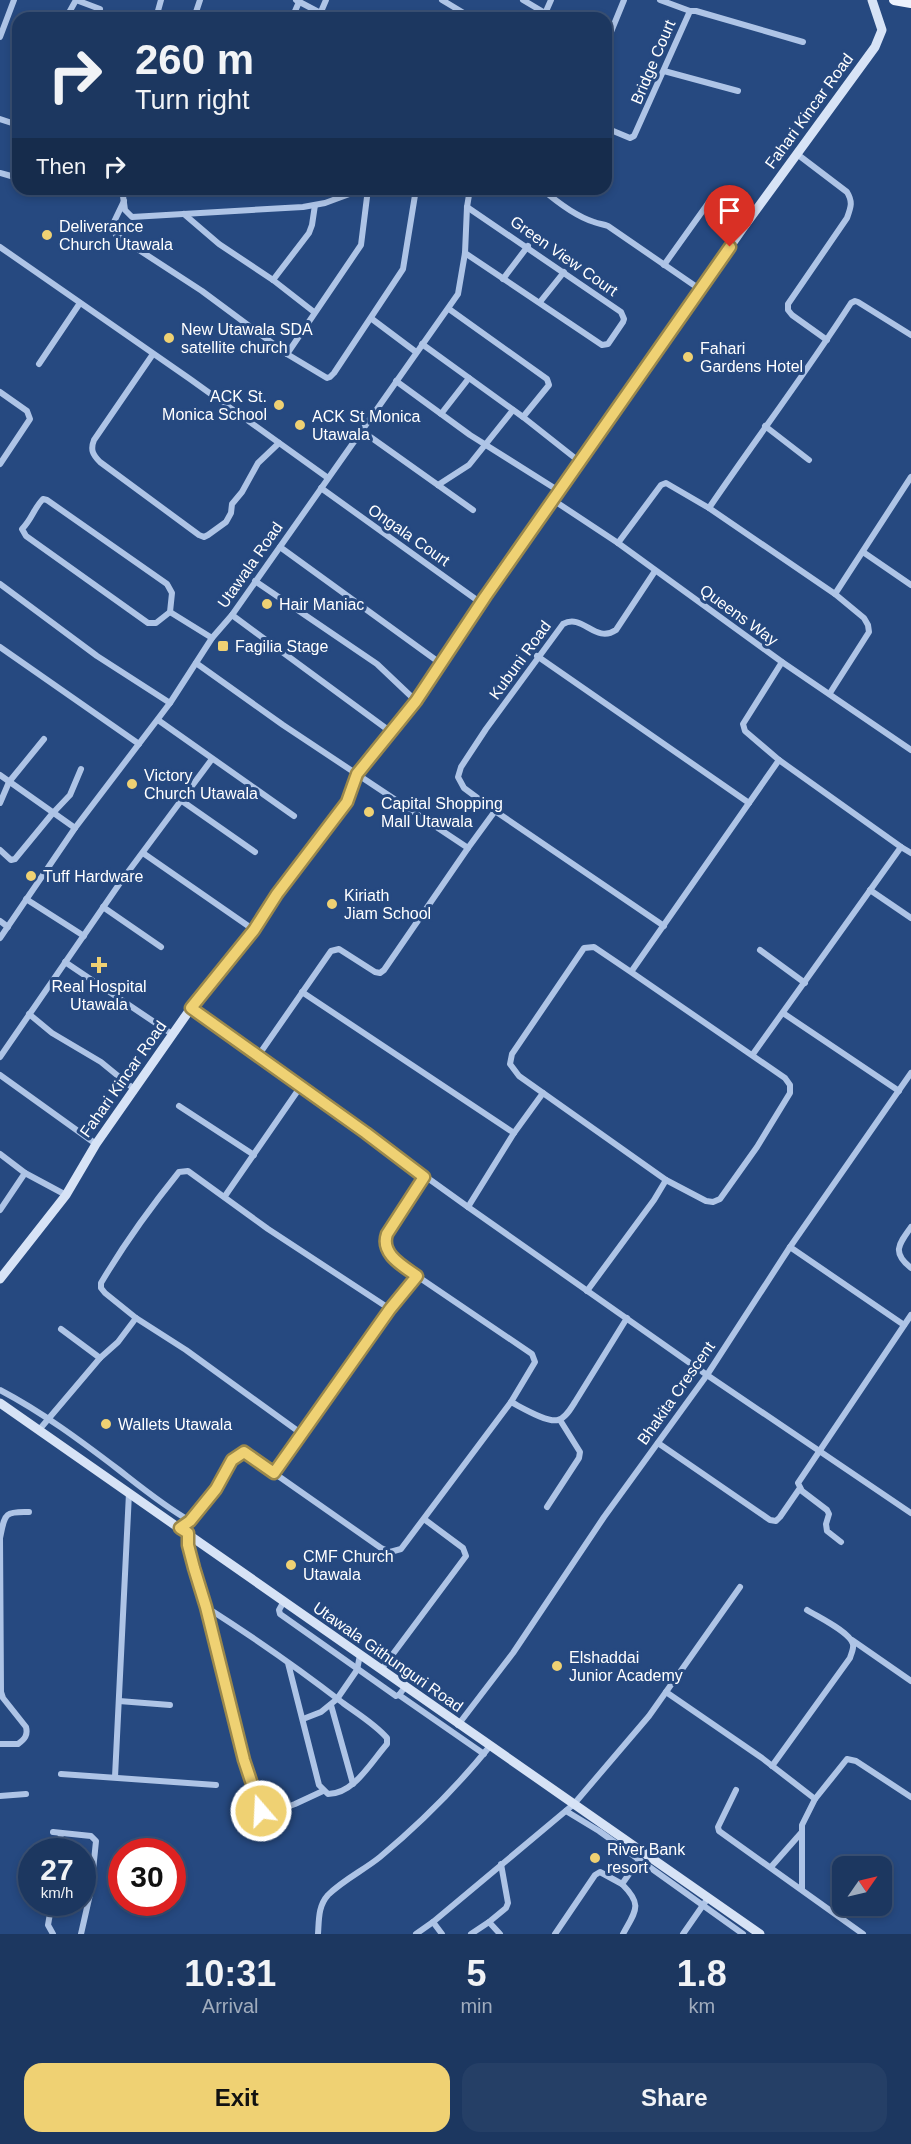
<!DOCTYPE html>
<html lang="en">
<head>
<meta charset="utf-8">
<style>
  :root { --surface:#1c3760; --page:#253f66; --text:#f1f3f6; --muted:#a0acbd; --line:#3a5175; --accent:#efd173 }
  body { margin:0; font-family:Arial,sans-serif; background:var(--page); color:var(--text); height:100vh; display:flex; flex-direction:column; font-size:22px; white-space:nowrap }
  * { box-sizing:border-box; margin:0 }
  p { font-size:20px; color:var(--muted) }
  .icon { flex:none; width:33px; height:33px; fill:none; stroke:currentColor; stroke-width:2; stroke-linecap:round; stroke-linejoin:round }
  .map { position:relative; height:1934px; overflow:hidden }
  .drawer { display:flex; flex-direction:column; background:var(--surface); flex:1 }
  .drawer>* { flex:none }
  .guide { position:absolute; left:12px; top:12px; width:600px; height:183px; border-radius:18px; box-shadow:0 3px 9px #0003,0 0 0 2px var(--line); background:#1c3760; color:var(--text); overflow:hidden }
  .needle { width:39px; rotate:56deg }
  .buttons { position:absolute; left:832px; top:1856px; display:grid; gap:12px }
  .buttons a { display:grid; place-items:center; width:60px; height:60px; border-radius:12px; background:var(--surface); box-shadow:0 3px 9px #0003,0 0 0 2px var(--line); font-size:30px }
  .speed { position:absolute; left:18px; top:1838px; display:flex; gap:12px; font-size:30px; font-weight:700; text-align:center }
  .speed>* { display:grid; place-content:center; width:78px; height:78px; border-radius:50%; background:var(--surface); box-shadow:0 3px 9px #0003,0 0 0 2px var(--line); line-height:1 }
  .speed small { font-size:15px; font-weight:400 }
  .speed .limit { border:9px solid #d22; background:#fff; color:#111 }
  .pin { position:absolute; display:grid; place-items:center; width:51px; height:51px; color:#fff; margin:-62px -26px; border-radius:50% 50% 50% 0; rotate:-45deg; box-shadow:0 0 6px #0007 }
  .pin .icon { rotate:45deg }
  .me { position:absolute; width:66px; margin:-33px; rotate:341deg; stroke-linejoin:round; filter:drop-shadow(0 0 4px #0008) }
  .turn { display:flex; align-items:center; gap:21px; height:126px; padding:0 24px; font-size:27px }
  .turn .icon { width:78px; height:78px; stroke-width:2.5 }
  .turn b { display:block; font-size:42px; line-height:51px }
  .then { display:flex; align-items:center; height:57px; padding:0 24px; background:#0003; gap:12px; font-size:22px }
  .eta { display:flex; justify-content:space-evenly; align-items:center; height:102px; text-align:center }
  .eta b { font-size:36px; font-weight:700; line-height:42px }
  .cta { display:flex; gap:12px; margin-top:auto; padding:12px 24px }
  .cta a { flex:1; height:69px; border-radius:18px; background:var(--accent); color:#111; font-size:24px; font-weight:700; line-height:69px; text-align:center }
  .cta a+a { background:var(--page); color:var(--text) }
  .map>svg:first-child { display:block }
  .lines { fill:none; stroke-linecap:round; stroke-linejoin:round }
  .street { stroke:#aec4e6; stroke-width:6 }
  .secondary { stroke:#d7e3f6; stroke-width:9 }
  .primary { stroke:#eef3fd; stroke-width:10 }
  .route-casing { stroke:#9b884b; stroke-width:15 }
  .route { stroke:#efd173; stroke-width:10 }
  .poi-dot { fill:#efd173; stroke:#264980; stroke-width:2 }
  .labels { text-anchor:middle; dominant-baseline:central; stroke-width:6; stroke-linejoin:round; paint-order:stroke }
  .street-label { font-size:16px; fill:#fff; stroke:#264980 }
  .poi-label { font-size:16px; fill:#fff; stroke:#264980; text-anchor:start }
</style>
</head>
<body>
<div class="map">
<svg width="911" height="1934" viewBox="0 0 911 1934">
  <rect width="100%" height="100%" fill="#264980"/>
  <g class="lines">
    <g class="street">
      <polyline points="76,0 100,9"/>
      <polyline points="296,0 330,18"/>
      <polyline points="442,0 472,18"/>
      <polyline points="523,0 545,13"/>
      <polyline points="660,0 690,11"/>
      <polyline points="320,14 326,0"/>
      <polyline points="114,15 124,18"/>
      <polyline points="66,18 76,0"/>
      <polyline points="156,18 161,0"/>
      <polyline points="194,18 200,0"/>
      <polyline points="292,18 299,2"/>
      <polyline points="543,18 551,0"/>
      <polyline points="0,37 14,0"/>
      <polyline points="606,44 624,0"/>
      <polyline points="664,71 738,91"/>
      <polyline points="0,119 18,125"/>
      <polyline points="606,128 630,138 634,136 690,11 696,11 803,42"/>
      <path d="M797,154L847,192C853,202 851,207 847,218L788,304V310L792,315L827,340"/>
      <polyline points="0,173 11,176"/>
      <polyline points="122,189 125,210 132,217 303,207 325,203 363,189"/>
      <path d="M542,189C557,202 575,216 594,222C599,224 603,224 608,226L701,290"/>
      <polyline points="124,201 112,226 116,235 202,291 287,354 327,378 330,377 334,373 403,269 416,189"/>
      <polyline points="184,214 219,244 273,280 314,312"/>
      <polyline points="0,247 190,379 328,478"/>
      <polyline points="465,253 602,345 608,344 623,322 624,319 621,312 467,207"/>
      <polyline points="664,265 714,195"/>
      <polyline points="503,279 528,246"/>
      <polyline points="273,280 309,233 312,225 315,205"/>
      <polyline points="540,302 564,272"/>
      <polyline points="449,309 547,379 549,385 523,417"/>
      <polyline points="372,319 416,352"/>
      <polyline points="422,344 523,417 580,462"/>
      <path d="M153,354L94,440C90,450 93,455 100,462L199,535L204,537L208,535L226,522L231,513L232,504L242,492L258,463L279,443"/>
      <polyline points="287,354 361,245 368,189"/>
      <polyline points="39,364 80,303"/>
      <polyline points="396,381 470,435 559,491"/>
      <polyline points="0,392 27,411 30,419 0,464"/>
      <polyline points="441,414 469,378"/>
      <polyline points="765,426 809,460"/>
      <polyline points="362,431 473,510"/>
      <polyline points="438,485 469,465 513,410"/>
      <polyline points="321,488 481,603"/>
      <path d="M43,499L47,500L167,584L172,593L170,612L156,623H148L26,536L22,529C32,519 34,508 43,499Z"/>
      <polyline points="553,500 618,543 782,662 911,750"/>
      <path d="M709,508C756,439 806,373 851,303L855,301L858,302L911,335"/>
      <polyline points="618,543 661,485 666,483 709,508 835,594 864,618 868,625 869,632 830,693"/>
      <polyline points="280,547 440,663"/>
      <polyline points="863,552 911,585"/>
      <polyline points="255,581 377,664 416,701"/>
      <polyline points="0,584 97,656 170,703"/>
      <polyline points="835,594 911,477"/>
      <polyline points="170,612 212,638"/>
      <polyline points="232,615 391,732"/>
      <polyline points="0,647 139,744"/>
      <polyline points="537,656 749,803"/>
      <polyline points="196,663 283,725 468,848 495,811 664,926"/>
      <polyline points="158,720 294,816"/>
      <polyline points="0,775 75,828"/>
      <polyline points="182,801 255,852"/>
      <polyline points="0,803 9,782 44,739"/>
      <path d="M495,811L464,788L458,777L461,767L486,729L563,624C583,613 595,644 616,630L655,571"/>
      <polyline points="901,847 911,853"/>
      <polyline points="0,850 11,860 15,859 52,814 70,795 81,769"/>
      <polyline points="143,853 254,930"/>
      <polyline points="870,890 911,918"/>
      <polyline points="26,899 84,936"/>
      <polyline points="103,907 161,947"/>
      <polyline points="0,921 8,927"/>
      <polyline points="0,938 75,828 170,703 212,638 232,615 458,294 465,253 467,207 470,189"/>
      <polyline points="760,950 805,983"/>
      <polyline points="65,962 172,1034"/>
      <polyline points="631,972 594,947 584,948 512,1054 510,1064 519,1076 666,1180 706,1201 713,1202 720,1199 757,1147 790,1093 790,1085 785,1078 631,972 779,760"/>
      <polyline points="302,992 514,1133"/>
      <polyline points="191,1008 468,1207 514,1133 543,1093"/>
      <polyline points="783,1013 899,1091"/>
      <polyline points="29,1014 52,1033 101,1062 134,1089"/>
      <polyline points="753,1054 901,847 779,760 745,731 743,724 782,662"/>
      <polyline points="258,1056 331,951 339,949 375,972 380,973 384,970 468,848"/>
      <polyline points="0,1057 122,880 212,759"/>
      <polyline points="0,1075 96,1144"/>
      <polyline points="179,1106 254,1155"/>
      <polyline points="0,1154 25,1173 66,1195"/>
      <polyline points="225,1196 301,1086"/>
      <polyline points="468,1207 707,1375 911,1513"/>
      <polyline points="0,1210 25,1173"/>
      <path d="M911,1227C898,1245 892,1253 911,1268"/>
      <polyline points="790,1247 904,1325"/>
      <path d="M417,1276C404,1266 380,1254 387,1234L424,1177"/>
      <polyline points="587,1291 654,1200 666,1180"/>
      <polyline points="136,1318 186,1350 302,1434"/>
      <path d="M61,1329L100,1358L118,1342L136,1318L105,1293L101,1288V1283C124,1244 150,1208 179,1172L188,1171L268,1229L390,1309"/>
      <path d="M0,1390C42,1412 81,1441 119,1470C142,1488 164,1506 190,1521"/>
      <path d="M511,1402C521,1407 547,1423 558,1420C566,1418 571,1408 575,1402L627,1318"/>
      <polyline points="39,1430 100,1358"/>
      <polyline points="658,1443 770,1520 776,1521 780,1517 800,1488"/>
      <polyline points="547,1507 579,1458 580,1452 560,1420"/>
      <polyline points="180,1528 190,1521 216,1489 232,1460 244,1452 381,1548 390,1552 401,1549 511,1402 535,1362 532,1354 417,1276 390,1309 274,1473"/>
      <path d="M188,1533C185,1558 200,1585 206,1608C224,1675 239,1742 258,1808L263,1812L279,1810L295,1804L323,1791"/>
      <polyline points="841,1542 827,1531 826,1524 829,1514 827,1510 802,1491 798,1483 911,1315"/>
      <polyline points="284,1601 279,1610 280,1614 396,1696 399,1695 405,1687"/>
      <path d="M206,1607C253,1637 299,1669 343,1703C358,1714 376,1725 387,1738V1744C371,1762 354,1794 328,1794L319,1785L288,1663"/>
      <polyline points="852,1640 911,1681"/>
      <polyline points="381,1670 466,1556 463,1548 424,1519"/>
      <polyline points="666,1692 762,1758 815,1799"/>
      <polyline points="399,1695 484,1754"/>
      <polyline points="119,1701 170,1705"/>
      <polyline points="331,1705 353,1784"/>
      <polyline points="303,1719 321,1712 337,1699 357,1670 360,1655"/>
      <polyline points="458,1725 513,1653 604,1517 707,1375 790,1247 911,1073"/>
      <path d="M0,1744H18C25,1739 28,1735 26,1727L3,1698L1,1692L0,1538C5,1515 3,1511 29,1512"/>
      <path d="M772,1766L850,1658C851,1654 854,1649 853,1644C850,1632 818,1617 807,1610"/>
      <polyline points="61,1774 216,1785"/>
      <polyline points="115,1777 129,1493"/>
      <polyline points="736,1790 718,1827 719,1831 863,1934"/>
      <polyline points="0,1796 26,1794"/>
      <polyline points="566,1811 599,1831 743,1934"/>
      <polyline points="53,1832 91,1836 96,1841 91,1890 81,1934"/>
      <polyline points="59,1851 61,1833"/>
      <polyline points="771,1867 801,1833"/>
      <polyline points="802,1889 802,1825 815,1799 847,1759 856,1761 911,1797"/>
      <polyline points="52,1902 48,1925 53,1934"/>
      <polyline points="433,1922 442,1934"/>
      <polyline points="489,1922 506,1908 508,1903 501,1864"/>
      <path d="M318,1934C319,1920 318,1906 328,1895C343,1880 364,1870 380,1857C422,1822 456,1788 490,1746"/>
      <polyline points="416,1934 433,1922 574,1804 649,1716 740,1587"/>
      <polyline points="471,1934 489,1922 500,1934"/>
      <polyline points="555,1934 595,1875 600,1872 622,1884"/>
      <path d="M623,1934C636,1910 643,1905 622,1884L639,1860"/>
      <polyline points="683,1934 708,1898"/>
    </g>
    <g class="secondary">
      <polyline points="0,1279 66,1195 96,1144 191,1008 254,930 277,894 347,802 357,774 416,701 481,603 743,228 875,47 882,30 872,0"/>
      <polyline points="0,1403 760,1934"/>
    </g>
    <polyline class="primary" points="894,0 911,3"/>
  </g>
  <g class="lines">
    <defs>
      <path id="route" d="M261,1811L244,1760L206,1607L194,1568L188,1545V1533L180,1528L190,1521L216,1489L232,1460L244,1452L274,1473L390,1309L417,1276C403,1266 380,1254 387,1234L424,1177L366,1133L191,1008L254,930L277,894L347,802L357,774L416,701L485,597L730,247"/>
    </defs>
    <use href="#route" class="route-casing"/>
    <use href="#route" class="route"/>
  </g>
  <g class="poi-dot">
    <circle cx="47" cy="235" r="6"/>
    <circle cx="169" cy="338" r="6"/>
    <circle cx="688" cy="357" r="6"/>
    <circle cx="279" cy="405" r="6"/>
    <circle cx="300" cy="425" r="6"/>
    <circle cx="267" cy="604" r="6"/>
    <rect x="217" y="640" width="12" height="12" rx="3"/>
    <circle cx="132" cy="784" r="6"/>
    <circle cx="369" cy="812" r="6"/>
    <circle cx="31" cy="876" r="6"/>
    <circle cx="332" cy="904" r="6"/>
    <path d="M96 956h6v6h6v6h-6v6h-6v-6h-6v-6h6z"/>
    <circle cx="106" cy="1424" r="6"/>
    <circle cx="291" cy="1565" r="6"/>
    <circle cx="557" cy="1666" r="6"/>
    <circle cx="595" cy="1858" r="6"/>
  </g>
  <g class="labels">
    <g class="street-label">
      <text transform="translate(653 62) rotate(-67)">Bridge Court</text>
      <text transform="translate(809 111) rotate(-54)">Fahari Kincar Road</text>
      <text transform="translate(564 256) rotate(35)">Green View Court</text>
      <text transform="translate(409 535) rotate(35)">Ongala Court</text>
      <text transform="translate(250 565) rotate(-55)">Utawala Road</text>
      <text transform="translate(739 615) rotate(36)">Queens Way</text>
      <text transform="translate(520 660) rotate(-54)">Kubuni Road</text>
      <text transform="translate(123 1079) rotate(-55)">Fahari Kincar Road</text>
      <text transform="translate(676 1393) rotate(-55)">Bhakita Crescent</text>
      <text transform="translate(388 1657) rotate(35)">Utawala Githunguri Road</text>
    </g>
    <g class="poi-label">
      <text x="59" y="226">Deliverance<tspan x="59" dy="18">Church Utawala</tspan></text>
      <text x="181" y="329">New Utawala SDA<tspan x="181" dy="18">satellite church</tspan></text>
      <text x="700" y="348">Fahari<tspan x="700" dy="18">Gardens Hotel</tspan></text>
      <text x="267" y="396" text-anchor="end">ACK St.<tspan x="267" dy="18">Monica School</tspan></text>
      <text x="312" y="416">ACK St Monica<tspan x="312" dy="18">Utawala</tspan></text>
      <text x="279" y="604">Hair Maniac</text>
      <text x="235" y="646">Fagilia Stage</text>
      <text x="144" y="775">Victory<tspan x="144" dy="18">Church Utawala</tspan></text>
      <text x="381" y="803">Capital Shopping<tspan x="381" dy="18">Mall Utawala</tspan></text>
      <text x="43" y="876">Tuff Hardware</text>
      <text x="344" y="895">Kiriath<tspan x="344" dy="18">Jiam School</tspan></text>
      <text x="99" y="986" text-anchor="middle">Real Hospital<tspan x="99" dy="18">Utawala</tspan></text>
      <text x="118" y="1424">Wallets Utawala</text>
      <text x="303" y="1556">CMF Church<tspan x="303" dy="18">Utawala</tspan></text>
      <text x="569" y="1657">Elshaddai<tspan x="569" dy="18">Junior Academy</tspan></text>
      <text x="607" y="1849">River Bank<tspan x="607" dy="18">resort</tspan></text>
    </g>
  </g>
</svg>
<div class="buttons">
<a><svg class="needle" viewBox="-14 -14 28 28"><path d="M0-13l5 13h-10z" fill="#e53935"/><path d="M0 13l5-13h-10z" fill="#a0acbd"/></svg></a>
</div>
<div class="speed"><div>27<small>km/h</small></div><div class="limit">30</div></div>
<div class="pin" style="left:730px;top:247px;background:#d93025"><svg class="icon" aria-label="arrive" viewBox="0 0 24 24"><path d="M6 21V4h12l-3 4 3 4H6"/></svg></div>
<svg class="me" style="left:261px;top:1811px" viewBox="-20 -20 40 40"><circle r="17" fill="#efd173" stroke="#fff" stroke-width="3"/><path d="M0-11L8 9 0 5-8 9z" fill="#fff"/></svg>
<div class="guide">
<div class="turn"><svg class="icon" aria-label="right" viewBox="0 0 24 24"><path d="M7 20v-9h11M14 6l5 5-5 5"/></svg><div><b>260 m</b>Turn right</div></div>
<div class="then">Then<svg class="icon" aria-label="right" viewBox="0 0 24 24"><path d="M7 20v-9h11M14 6l5 5-5 5"/></svg></div>
</div>
</div>
<section class="drawer">
<div class="eta">
<div><b>10:31</b><p>Arrival</p></div>
<div><b>5</b><p>min</p></div>
<div><b>1.8</b><p>km</p></div>
</div>
<div class="cta"><a>Exit</a><a>Share</a></div>
</section>
</body>
</html>
